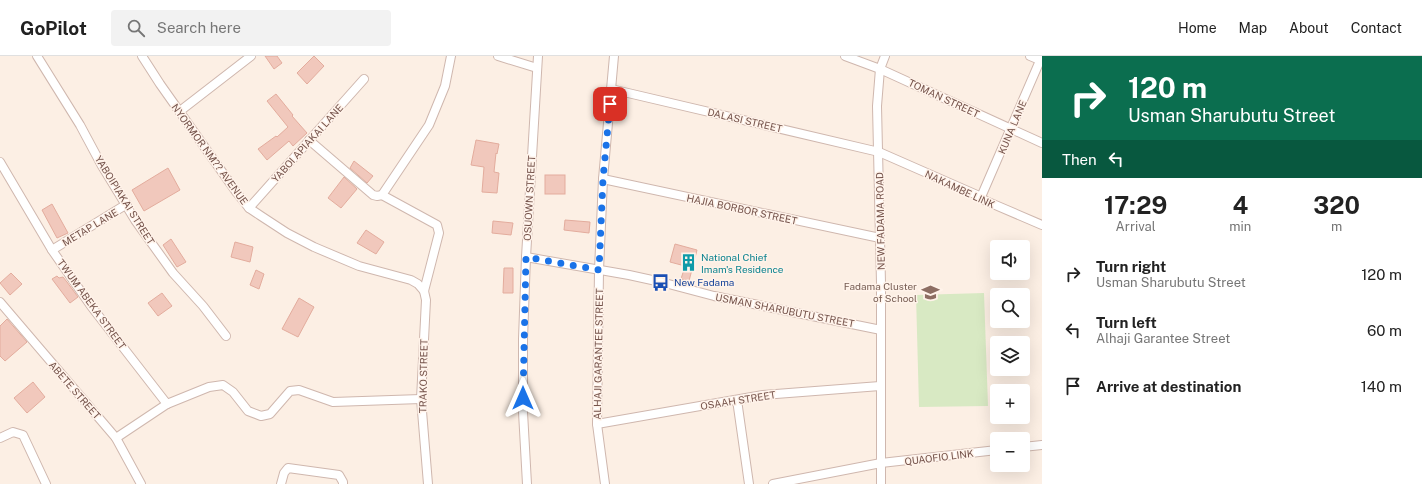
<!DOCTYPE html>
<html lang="en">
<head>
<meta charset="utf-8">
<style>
  :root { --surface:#fff; --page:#f2f2f2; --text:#222; --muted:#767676; --line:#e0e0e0 }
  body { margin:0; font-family:"Public Sans",sans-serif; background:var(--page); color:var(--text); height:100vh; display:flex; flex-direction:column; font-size:15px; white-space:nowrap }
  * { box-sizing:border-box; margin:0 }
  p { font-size:13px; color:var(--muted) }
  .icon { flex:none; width:22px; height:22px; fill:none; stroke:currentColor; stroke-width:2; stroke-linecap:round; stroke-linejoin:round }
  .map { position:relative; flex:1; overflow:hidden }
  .drawer { display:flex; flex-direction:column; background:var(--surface); width:380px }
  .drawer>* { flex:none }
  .top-card { background:#0b6e4f; color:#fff; overflow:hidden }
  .tools { position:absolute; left:990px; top:184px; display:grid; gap:8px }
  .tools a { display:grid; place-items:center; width:40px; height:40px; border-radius:4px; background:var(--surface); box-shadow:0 4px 16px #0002; font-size:20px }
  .pin { position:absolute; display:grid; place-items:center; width:34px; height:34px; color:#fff; margin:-17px; border-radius:8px; box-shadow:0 2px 6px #0006 }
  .me { position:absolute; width:44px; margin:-22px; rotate:0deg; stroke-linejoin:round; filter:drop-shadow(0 0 3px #0008) }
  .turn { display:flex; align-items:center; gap:14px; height:84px; padding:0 20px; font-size:18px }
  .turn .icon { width:52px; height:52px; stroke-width:2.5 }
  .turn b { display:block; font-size:28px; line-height:34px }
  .then { display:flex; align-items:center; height:38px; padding:0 20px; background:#0003; gap:8px; font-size:15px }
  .eta { display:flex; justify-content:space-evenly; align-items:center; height:68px; text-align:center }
  .eta b { font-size:24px; font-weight:700; line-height:28px }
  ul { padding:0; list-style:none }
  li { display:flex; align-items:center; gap:12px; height:56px; padding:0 20px }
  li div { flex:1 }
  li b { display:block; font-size:15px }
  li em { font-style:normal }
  header { display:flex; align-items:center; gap:24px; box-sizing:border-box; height:56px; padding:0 20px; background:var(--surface); border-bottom:1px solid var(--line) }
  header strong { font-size:19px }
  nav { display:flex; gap:22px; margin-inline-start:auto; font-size:14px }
  .search { width:280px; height:36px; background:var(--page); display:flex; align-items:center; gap:10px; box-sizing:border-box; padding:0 14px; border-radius:4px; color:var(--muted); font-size:15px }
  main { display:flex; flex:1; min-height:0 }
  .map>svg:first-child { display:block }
  .green { fill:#d8e9c3 }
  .building { fill:#f1c8bc; stroke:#e3ac9d }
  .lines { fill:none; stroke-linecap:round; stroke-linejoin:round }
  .minor-casing { stroke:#cfb7ae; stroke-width:10 }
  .minor { stroke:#fff; stroke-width:8 }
  .route { stroke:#1a73e8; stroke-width:7; stroke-dasharray:0 12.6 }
  .labels { text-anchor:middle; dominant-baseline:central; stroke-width:3; stroke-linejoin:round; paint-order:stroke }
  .street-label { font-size:10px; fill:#74524a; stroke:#fff3ea }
  .culture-label { font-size:10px; fill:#0d838f; stroke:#fff3ea; text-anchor:start }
  .transit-label { font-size:10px; fill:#164399; stroke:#fff3ea; text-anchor:start }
  .education-label { font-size:10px; fill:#785e54; stroke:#fff3ea; text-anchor:end }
</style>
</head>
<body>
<header>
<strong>GoPilot</strong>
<div class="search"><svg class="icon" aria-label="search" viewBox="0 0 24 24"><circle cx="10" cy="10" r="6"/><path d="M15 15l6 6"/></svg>Search here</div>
<nav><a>Home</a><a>Map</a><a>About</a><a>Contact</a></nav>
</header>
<main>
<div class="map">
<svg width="1042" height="428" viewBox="0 0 1042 428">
  <rect width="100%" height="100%" fill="#fcefe4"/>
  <polygon class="green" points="984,237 988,350 919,351 916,239"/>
  <g class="building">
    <polygon points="265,0 277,0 282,7 274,13"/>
    <polygon points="314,0 324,10 307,28 297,17"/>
    <polygon points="276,38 293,59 292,60 307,77 293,90 289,85 267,104 258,93 276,80 277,81 288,71 267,45"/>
    <polygon points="476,84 499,88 497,98 496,97 494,116 499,117 497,137 482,136 484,111 471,109"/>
    <polygon points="354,105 373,120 367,127 350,112"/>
    <polygon points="168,112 180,134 144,155 132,134"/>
    <rect x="545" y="119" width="20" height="19"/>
    <polygon points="344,121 357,133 341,152 328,142"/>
    <polygon points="52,148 68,177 57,182 42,154"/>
    <polygon points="565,164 590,166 589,177 564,174"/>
    <polygon points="493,165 513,167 511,179 492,177"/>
    <polygon points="366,174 384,186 376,198 357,187"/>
    <polygon points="171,183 186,206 177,211 163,189"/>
    <polygon points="235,186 253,191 250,206 231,201"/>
    <polygon points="675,188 697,194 689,225 681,223 685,210 670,206"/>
    <polygon points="504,212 513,212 513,237 503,237"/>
    <polygon points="256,214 264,218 259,233 250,229"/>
    <polygon points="11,217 22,228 10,239 0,227"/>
    <polygon points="57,220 59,222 63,221 67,226 78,241 70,247 52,223"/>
    <polygon points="162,237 172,250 158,260 148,247"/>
    <polygon points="299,242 314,251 298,281 282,273"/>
    <polygon points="7,263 27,286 5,305 0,300 0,270"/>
    <polygon points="33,326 45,341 27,357 14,342"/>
  </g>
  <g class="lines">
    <defs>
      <g id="minor">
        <polyline points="37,0 80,69 102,110 135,164 173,217 203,250 226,280"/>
        <polyline points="142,0 160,28 237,137 249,152 261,160 287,177 314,191 359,210 411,224 418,228 424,235"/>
        <polyline points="498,0 537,12"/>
        <polyline points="845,0 880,13 1042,87"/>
        <polyline points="1030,0 1042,5"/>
        <polyline points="611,33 879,96 977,139 986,145 1042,169"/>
        <polyline points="180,55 251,0"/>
        <polyline points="309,84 373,139 377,140 382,139 429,69 445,30 451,0"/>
        <polyline points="0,106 52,194 91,250 167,348 209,331 223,329 233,336 248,355 261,360 270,358 290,335 299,334 333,346 421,343"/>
        <polyline points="603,123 880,182"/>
        <polyline points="382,139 437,169 439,177 424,235 426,244 421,343 428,428"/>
        <polyline points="981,141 1042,0"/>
        <polyline points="249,152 364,23"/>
        <polyline points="52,194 127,148"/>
        <polyline points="526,201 629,219 661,226 714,240 881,274"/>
        <polyline points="0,246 116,382 141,428"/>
        <polyline points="737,344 749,428"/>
        <polyline points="597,368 763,339 880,330"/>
        <polyline points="0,382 13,376 23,379 46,428"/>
        <polyline points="116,382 167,348"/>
        <polyline points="1023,391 1042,389"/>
        <polyline points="281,428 284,417 288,412 339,419 343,426 343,428"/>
        <polyline points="527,428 523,356 523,283 526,201 538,0"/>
        <polyline points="605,428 597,368 599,214 603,123 614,0"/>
        <polyline points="773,428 881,407 997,394"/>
        <polyline points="881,428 881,227 877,50 880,13 885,0"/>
      </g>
    </defs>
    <use href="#minor" class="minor-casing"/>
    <use href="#minor" class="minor"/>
  </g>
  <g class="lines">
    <polyline class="route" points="523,342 526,201 599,214 603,123 610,48"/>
  </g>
  <defs>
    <symbol id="building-bare" viewBox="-9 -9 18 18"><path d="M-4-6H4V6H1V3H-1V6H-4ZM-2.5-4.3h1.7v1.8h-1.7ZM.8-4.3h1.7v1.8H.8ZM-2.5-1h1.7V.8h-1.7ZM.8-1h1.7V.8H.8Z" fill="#0f9aa8" stroke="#fff3ea" stroke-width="2.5" paint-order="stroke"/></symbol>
    <symbol id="bus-bare" viewBox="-9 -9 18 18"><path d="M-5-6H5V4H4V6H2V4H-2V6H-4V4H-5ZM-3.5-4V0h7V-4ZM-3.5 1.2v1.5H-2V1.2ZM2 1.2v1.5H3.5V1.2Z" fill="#1a4fb4" stroke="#fff3ea" stroke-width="2.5" paint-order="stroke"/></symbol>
    <symbol id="school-bare" viewBox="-9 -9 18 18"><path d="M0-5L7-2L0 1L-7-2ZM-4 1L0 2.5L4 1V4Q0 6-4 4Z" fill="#8d6e63" stroke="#fff3ea" stroke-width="2.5" paint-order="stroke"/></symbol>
  </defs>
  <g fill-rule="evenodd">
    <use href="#building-bare" x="676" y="194" width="25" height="25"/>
    <use href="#bus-bare" x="648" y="214" width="25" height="25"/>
    <use href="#school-bare" x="918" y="224" width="25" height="25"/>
  </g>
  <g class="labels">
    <g class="street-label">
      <text transform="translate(944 42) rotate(25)">TOMAN STREET</text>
      <text transform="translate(745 64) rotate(13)">DALASI STREET</text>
      <text transform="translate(1012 71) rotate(-67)">KUNA LANE</text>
      <text transform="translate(307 87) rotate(-48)">YABOI APIAKAI LANE</text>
      <text transform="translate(210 98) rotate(54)">NYORMOR NM?? AVENUE</text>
      <text transform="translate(960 133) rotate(25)">NAKAMBE LINK</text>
      <text transform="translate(529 142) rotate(-87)">OSUOWN STREET</text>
      <text transform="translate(125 144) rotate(58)">YABOIPIAKAI STREET</text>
      <text transform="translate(742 153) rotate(12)">HAJIA BORBOR STREET</text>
      <text transform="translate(880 165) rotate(-91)">NEW FADAMA ROAD</text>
      <text transform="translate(90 171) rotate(-31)">METAP LANE</text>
      <text transform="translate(92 248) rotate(54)">TWUM ABEKA STREET</text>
      <text transform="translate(785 254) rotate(11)">USMAN SHARUBUTU STREET</text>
      <text transform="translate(598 298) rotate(-89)">ALHAJI GARANTEE STREET</text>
      <text transform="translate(423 320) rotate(-89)">TRAKO STREET</text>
      <text transform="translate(75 334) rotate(49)">ABETE STREET</text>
      <text transform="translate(738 344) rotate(-9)">OSAAH STREET</text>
      <text transform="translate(939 401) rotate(-7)">QUAOFIO LINK</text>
    </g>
    <g class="culture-label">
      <text x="701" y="201">National Chief<tspan x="701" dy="12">Imam's Residence</tspan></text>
    </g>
    <g class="transit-label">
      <text x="674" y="226">New Fadama</text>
    </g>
    <g class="education-label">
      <text x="917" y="230">Fadama Cluster<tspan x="917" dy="12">of School</tspan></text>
    </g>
  </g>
</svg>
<div class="tools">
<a><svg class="icon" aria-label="sound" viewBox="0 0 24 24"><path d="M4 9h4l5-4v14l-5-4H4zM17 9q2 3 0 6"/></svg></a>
<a><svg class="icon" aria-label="search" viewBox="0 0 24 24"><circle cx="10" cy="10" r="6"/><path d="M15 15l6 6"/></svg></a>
<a><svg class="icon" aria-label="layers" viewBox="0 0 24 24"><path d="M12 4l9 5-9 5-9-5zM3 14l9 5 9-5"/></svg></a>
<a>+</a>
<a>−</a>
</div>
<div class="pin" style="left:610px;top:48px;background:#d93025"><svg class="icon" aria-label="arrive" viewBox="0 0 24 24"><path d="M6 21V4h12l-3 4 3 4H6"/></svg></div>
<svg class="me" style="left:523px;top:342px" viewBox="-20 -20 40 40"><path d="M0-17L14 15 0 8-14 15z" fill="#1a73e8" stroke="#fff" stroke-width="4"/></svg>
</div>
<section class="drawer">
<div class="top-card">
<div class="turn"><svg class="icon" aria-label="right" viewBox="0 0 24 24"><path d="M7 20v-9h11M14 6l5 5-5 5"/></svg><div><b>120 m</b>Usman Sharubutu Street</div></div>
<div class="then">Then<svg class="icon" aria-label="left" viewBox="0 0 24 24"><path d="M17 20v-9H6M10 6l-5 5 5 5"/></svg></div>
</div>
<div class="eta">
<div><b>17:29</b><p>Arrival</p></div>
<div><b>4</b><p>min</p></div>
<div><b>320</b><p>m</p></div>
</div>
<ul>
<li><svg class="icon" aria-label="right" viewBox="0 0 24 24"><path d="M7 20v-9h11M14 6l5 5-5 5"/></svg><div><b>Turn right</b><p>Usman Sharubutu Street</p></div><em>120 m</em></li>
<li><svg class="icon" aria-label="left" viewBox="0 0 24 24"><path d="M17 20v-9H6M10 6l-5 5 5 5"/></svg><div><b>Turn left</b><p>Alhaji Garantee Street</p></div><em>60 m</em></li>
<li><svg class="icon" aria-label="arrive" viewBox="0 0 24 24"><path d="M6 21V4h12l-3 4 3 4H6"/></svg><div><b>Arrive at destination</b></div><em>140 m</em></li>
</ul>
</section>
</main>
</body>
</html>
